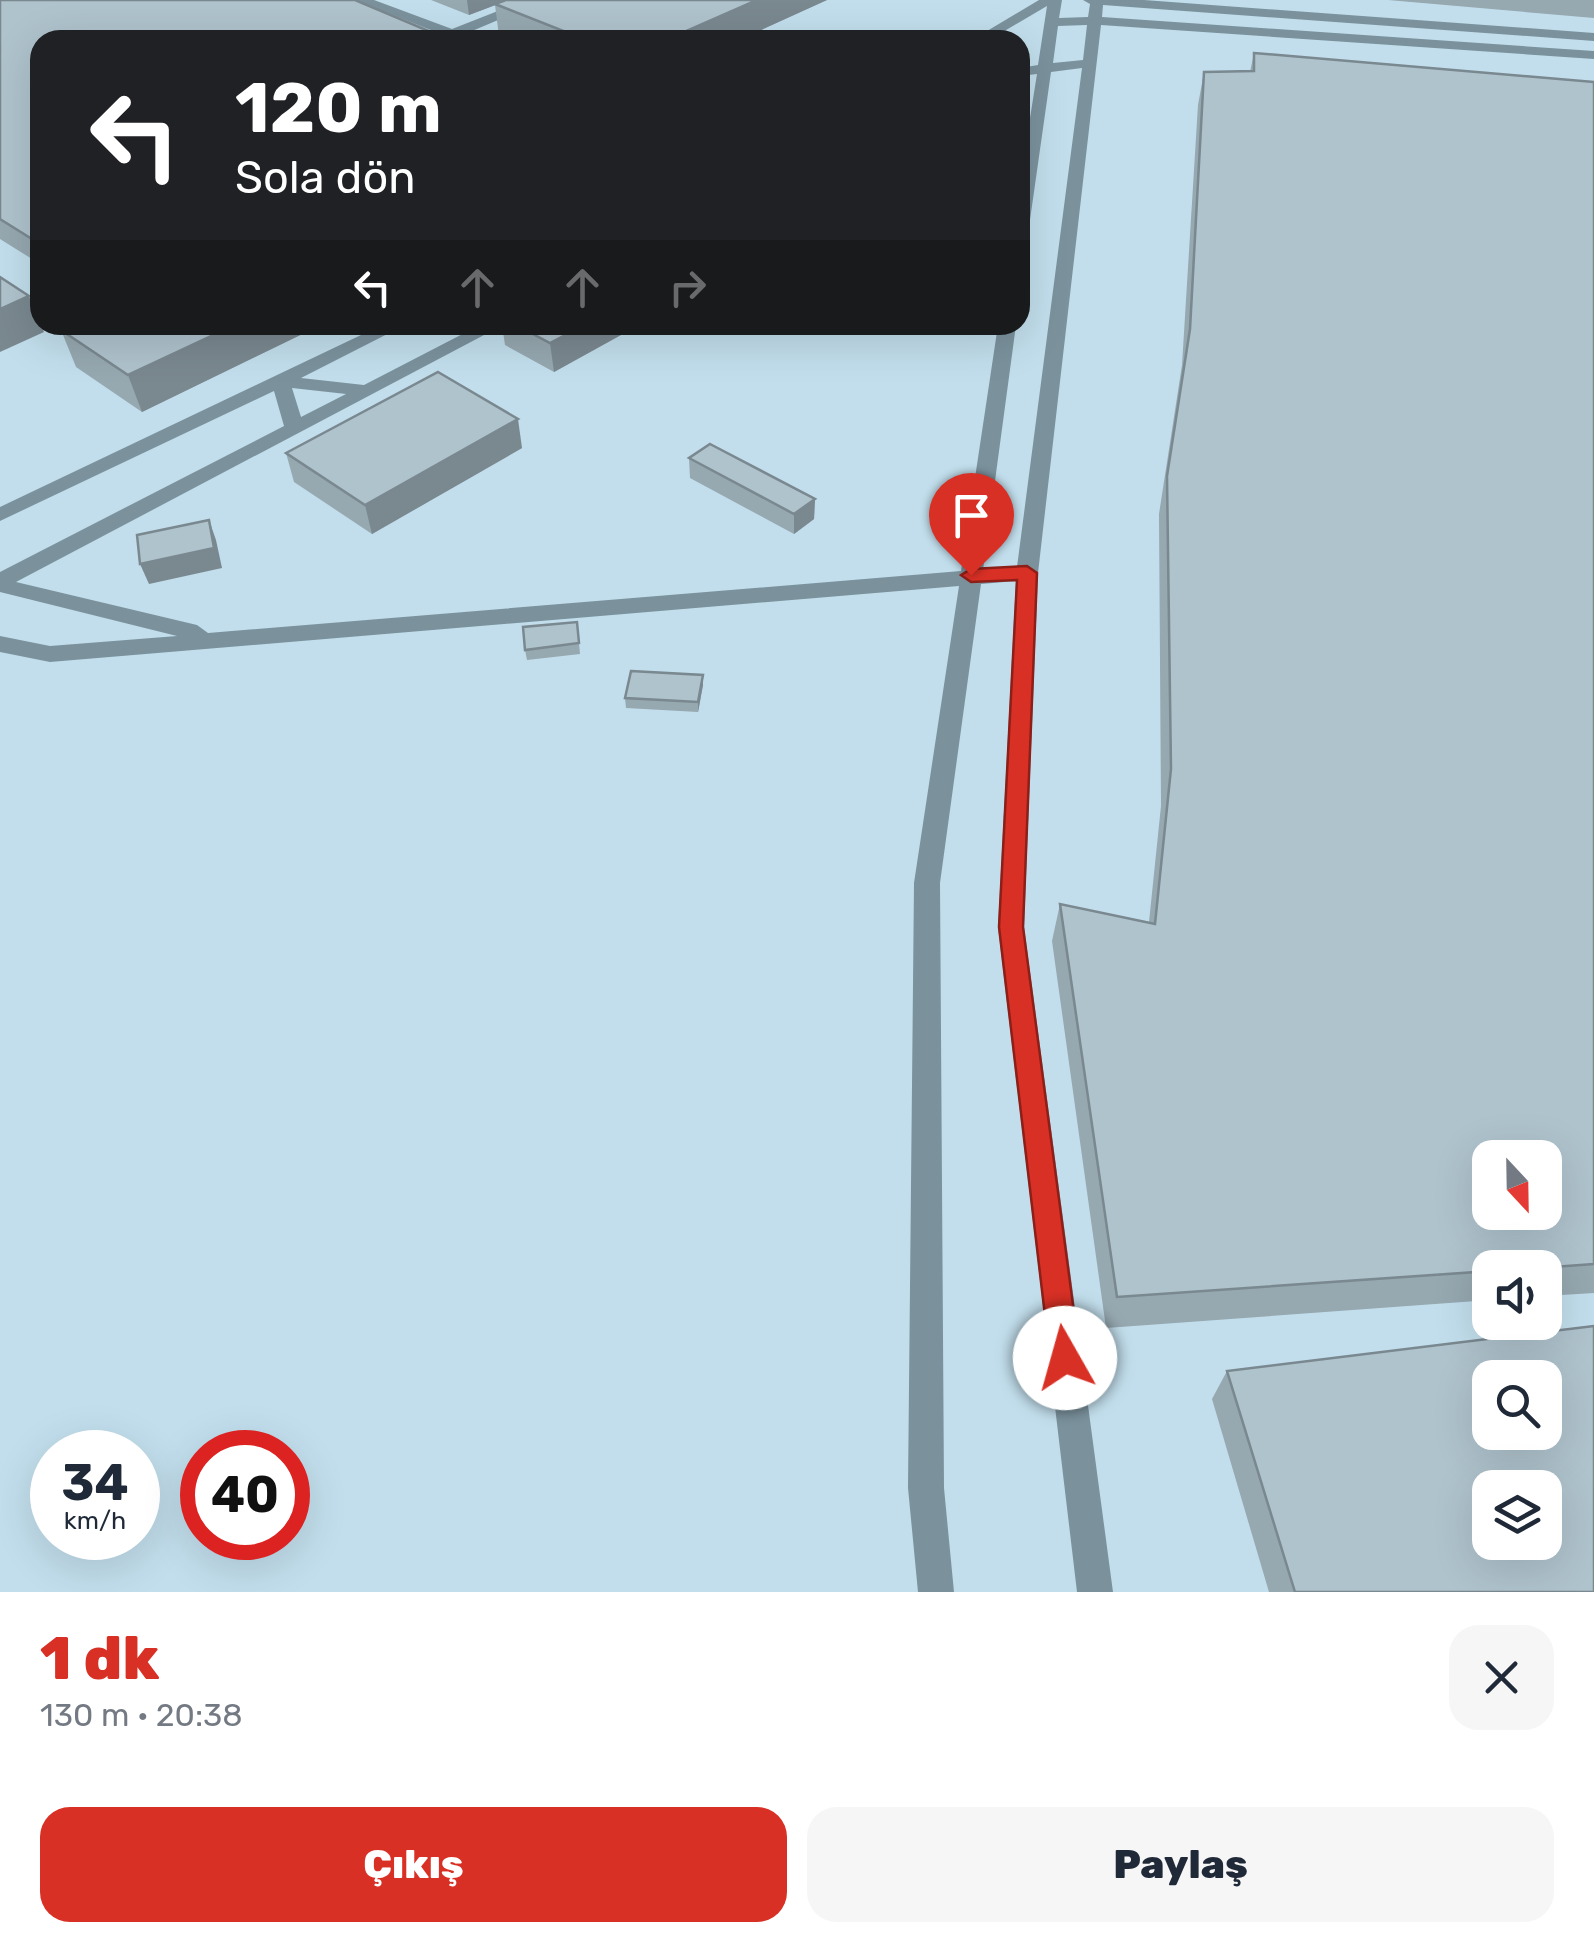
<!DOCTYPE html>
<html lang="tr">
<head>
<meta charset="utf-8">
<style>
  :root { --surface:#fff; --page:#f6f6f7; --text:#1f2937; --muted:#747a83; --accent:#d93025 }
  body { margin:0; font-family:Rubik,sans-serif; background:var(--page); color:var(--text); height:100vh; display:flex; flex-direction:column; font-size:38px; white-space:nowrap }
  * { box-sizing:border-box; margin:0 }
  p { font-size:32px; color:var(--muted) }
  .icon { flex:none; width:55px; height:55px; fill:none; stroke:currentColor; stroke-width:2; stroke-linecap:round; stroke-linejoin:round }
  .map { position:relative; height:1592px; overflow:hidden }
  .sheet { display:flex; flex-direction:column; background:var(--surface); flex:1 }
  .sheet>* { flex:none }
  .top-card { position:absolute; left:30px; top:30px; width:1000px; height:305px; border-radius:30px; box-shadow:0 10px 40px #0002; background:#202124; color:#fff; overflow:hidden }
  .needle { width:65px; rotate:158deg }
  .buttons { position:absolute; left:1472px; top:1140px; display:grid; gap:20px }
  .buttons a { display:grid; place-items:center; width:90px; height:90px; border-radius:20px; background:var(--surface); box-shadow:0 10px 40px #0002; font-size:50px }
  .speed { position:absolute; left:30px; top:1430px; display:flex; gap:20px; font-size:50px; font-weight:700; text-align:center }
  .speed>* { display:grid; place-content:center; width:130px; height:130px; border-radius:50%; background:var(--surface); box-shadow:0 10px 40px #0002; line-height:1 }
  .speed small { font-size:25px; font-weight:400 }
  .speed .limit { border:15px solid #d22; background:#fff; color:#111 }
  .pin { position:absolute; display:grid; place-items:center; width:85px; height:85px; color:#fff; margin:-102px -42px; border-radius:50% 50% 50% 0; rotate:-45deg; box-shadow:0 0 10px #0007 }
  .pin .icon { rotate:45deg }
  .me { position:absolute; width:110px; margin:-55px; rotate:353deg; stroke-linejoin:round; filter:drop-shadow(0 0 8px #0008) }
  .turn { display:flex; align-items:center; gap:35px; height:210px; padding:0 40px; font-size:45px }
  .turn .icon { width:130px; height:130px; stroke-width:2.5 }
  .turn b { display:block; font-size:70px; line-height:85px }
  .lanes { display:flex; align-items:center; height:95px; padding:0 40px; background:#0003; justify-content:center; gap:50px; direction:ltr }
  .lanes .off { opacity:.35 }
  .round { display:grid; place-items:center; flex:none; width:105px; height:105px; border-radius:30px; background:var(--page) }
  .overview { display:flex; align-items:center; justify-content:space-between; height:170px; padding:0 40px }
  h1 { font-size:60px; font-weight:800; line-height:75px; color:var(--accent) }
  .button { display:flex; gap:20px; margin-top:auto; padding:20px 40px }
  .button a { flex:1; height:115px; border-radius:30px; background:var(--accent); color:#fff; font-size:40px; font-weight:800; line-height:115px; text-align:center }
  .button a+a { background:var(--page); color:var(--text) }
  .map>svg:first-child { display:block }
  .built { fill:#c2deec; fill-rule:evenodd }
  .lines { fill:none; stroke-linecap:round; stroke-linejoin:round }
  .minor { fill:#7b929d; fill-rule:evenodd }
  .wall { fill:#96a8b0 }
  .shaded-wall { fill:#7a8890 }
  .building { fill:#afc3cd; stroke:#7a8890; stroke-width:2.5; fill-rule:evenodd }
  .route { fill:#d93025; stroke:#8d1f18; stroke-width:2.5 }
</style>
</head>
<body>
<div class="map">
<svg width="1594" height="1592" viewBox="0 0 1594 1592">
  <rect width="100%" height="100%" fill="#d6eaf5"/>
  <path class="built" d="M0,0H1594V1592H0ZM40,40H1020V325H40ZM1490,1158H1545V1212H1490ZM1490,1268H1545V1322H1490ZM1490,1378H1545V1432H1490ZM52,1452H138V1538H52ZM202,1452H288V1538H202ZM1490,1488H1545V1542H1490Z"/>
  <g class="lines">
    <g class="minor">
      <polygon points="355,0 374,0 452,29 526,0 545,0 465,34 476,40 456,40"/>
      <path d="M1039,0H1062L1059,18L1088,17L1090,4L1083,0H1144L1594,33V41L1103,5L1102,17L1594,51V59L1101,25L1038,573L1024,927L1113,1592H1077L998,927L1016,581L981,584L940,883L944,1488L954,1592H918L908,1488L914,883L959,586L50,662L0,652V636L50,646L177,636L0,592V572L284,426L274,391L0,521V507L382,325H405L301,378L364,385L480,325H503L16,582L197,625L208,633L961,571L998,325H1016L983,570L1017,567L1082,68L1051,72L1028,234L1020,239V181L1037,74L1020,76V68L1038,65L1047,6L989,40H972ZM1087,25L1083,60L1053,63L1058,26ZM292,388L346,394L301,417Z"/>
    </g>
  </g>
  <g class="wall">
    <polygon points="0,0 40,40 40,264 0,239"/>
    <polygon points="431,0 827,0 739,40 509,40 499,36 495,5 469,15"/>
    <polygon points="1388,0 1594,0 1594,18"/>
    <polygon points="1254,53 1594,82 1594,1293 1545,1296 1545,1268 1490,1268 1490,1300 1106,1328 1052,941 1060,904 1149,922 1161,806 1159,514 1182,365 1198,105 1204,72 1250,72"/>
    <polygon points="321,325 142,412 76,367 61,330"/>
    <polygon points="502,325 639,325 554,372 505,345"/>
    <polygon points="522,448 372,534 294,482 286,453"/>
    <polygon points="689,458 815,499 814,519 794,534 690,478"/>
    <polygon points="577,622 580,654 527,660 525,650"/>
    <polygon points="703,685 698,712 626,708 625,698"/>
    <polygon points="1227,1371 1594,1592 1269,1592 1212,1399"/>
  </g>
  <g class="shaded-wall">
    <polygon points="467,0 509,0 469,15"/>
    <polygon points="757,0 827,0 739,40 666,40"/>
    <polygon points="29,296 44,332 0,352 0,309"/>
    <polygon points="235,325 321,325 142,412 128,375"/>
    <polygon points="584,325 639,325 554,372 550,343"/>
    <polygon points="518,419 522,448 372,534 365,505"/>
    <polygon points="815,499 814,519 794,534 794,514"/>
    <polygon points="209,520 216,540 222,568 149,584 140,564"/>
    <polygon points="703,675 703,685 698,712 698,702"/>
  </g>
  <g class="building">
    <polygon points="0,0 355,0 450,40 40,40 40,244 0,219"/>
    <polygon points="506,0 757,0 666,40 586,40 495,4"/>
    <path d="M1254,53L1594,82V1264L1539,1268H1490V1271L1117,1297L1060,904L1155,924L1171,769L1167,476L1190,329L1204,72L1254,71ZM1490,1158H1545V1212H1490Z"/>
    <polygon points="0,277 29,296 0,309"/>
    <polygon points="73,325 235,325 128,375 61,330"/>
    <polygon points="516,325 584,325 550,343"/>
    <polygon points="438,372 518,419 365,505 286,453"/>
    <polygon points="710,444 815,499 794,514 689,458"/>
    <polygon points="209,520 214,548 140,564 137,535"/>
    <polygon points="577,622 579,643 525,650 523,627"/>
    <polygon points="631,671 703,675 698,702 625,698"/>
    <path d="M1594,1326V1592H1295L1227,1371ZM1490,1378H1545V1432H1490ZM1490,1488H1545V1542H1490Z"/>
  </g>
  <polygon class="route" points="1027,566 1037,573 1023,927 1080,1358 1076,1368 1065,1372 1054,1368 1050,1358 999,927 1017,580 971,582 961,575 971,569"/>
</svg>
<div class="buttons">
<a><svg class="needle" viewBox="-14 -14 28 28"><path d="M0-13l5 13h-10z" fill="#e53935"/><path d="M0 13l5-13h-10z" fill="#747a83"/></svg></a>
<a><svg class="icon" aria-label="sound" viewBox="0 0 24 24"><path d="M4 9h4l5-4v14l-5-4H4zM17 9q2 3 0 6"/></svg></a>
<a><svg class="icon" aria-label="search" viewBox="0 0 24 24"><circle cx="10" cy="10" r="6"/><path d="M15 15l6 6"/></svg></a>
<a><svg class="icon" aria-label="layers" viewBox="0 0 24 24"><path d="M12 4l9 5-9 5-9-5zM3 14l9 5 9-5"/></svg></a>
</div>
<div class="speed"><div>34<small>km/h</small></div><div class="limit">40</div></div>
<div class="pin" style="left:971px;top:575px;background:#d93025"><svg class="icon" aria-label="arrive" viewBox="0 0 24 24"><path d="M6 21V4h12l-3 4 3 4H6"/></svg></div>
<svg class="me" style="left:1065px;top:1358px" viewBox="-20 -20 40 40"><circle r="19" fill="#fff"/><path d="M0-13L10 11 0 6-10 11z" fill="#d93025"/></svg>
<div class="top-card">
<div class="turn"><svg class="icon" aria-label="left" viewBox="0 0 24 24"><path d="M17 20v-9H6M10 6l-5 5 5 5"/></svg><div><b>120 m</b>Sola dön</div></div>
<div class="lanes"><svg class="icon" aria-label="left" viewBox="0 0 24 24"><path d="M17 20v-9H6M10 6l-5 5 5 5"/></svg><svg class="icon off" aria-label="ahead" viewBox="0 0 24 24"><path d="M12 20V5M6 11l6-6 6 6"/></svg><svg class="icon off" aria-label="ahead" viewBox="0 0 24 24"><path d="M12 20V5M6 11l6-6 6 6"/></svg><svg class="icon off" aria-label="right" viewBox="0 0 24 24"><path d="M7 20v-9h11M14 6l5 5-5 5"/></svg></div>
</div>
</div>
<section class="sheet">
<div class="overview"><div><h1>1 dk</h1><p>130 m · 20:38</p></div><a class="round"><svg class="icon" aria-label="close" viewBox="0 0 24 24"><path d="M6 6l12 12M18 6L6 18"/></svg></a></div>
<div class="button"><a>Çıkış</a><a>Paylaş</a></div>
</section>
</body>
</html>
